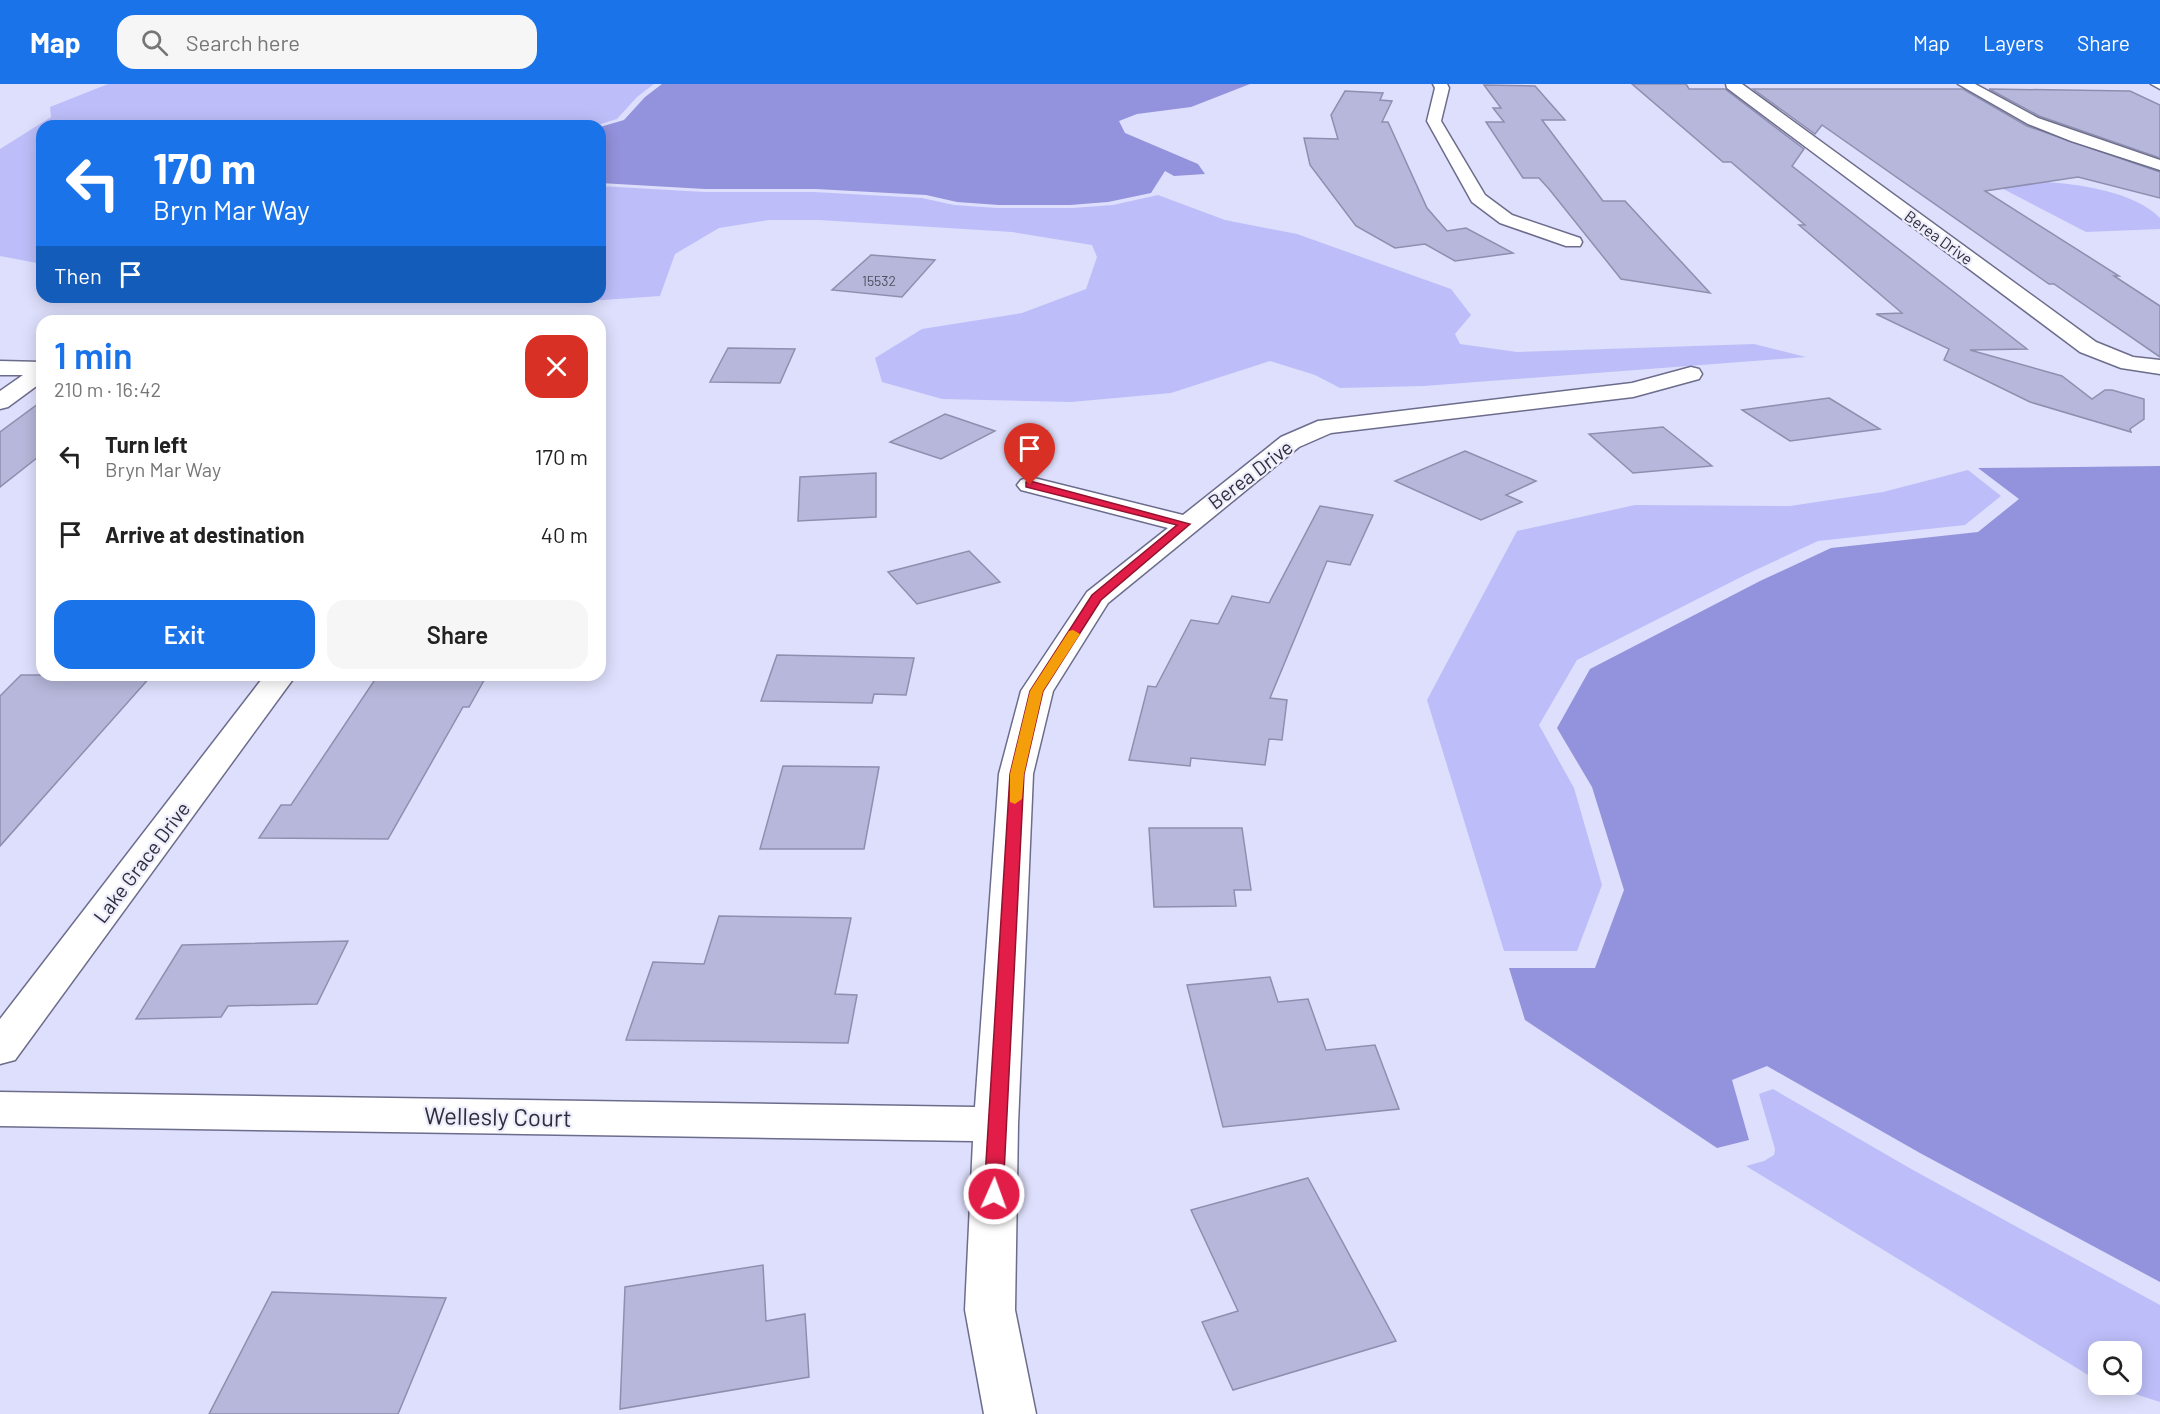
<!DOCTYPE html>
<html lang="en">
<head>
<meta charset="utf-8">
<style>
  :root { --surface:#fff; --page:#f6f6f6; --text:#222; --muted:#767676; --accent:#1a73e8 }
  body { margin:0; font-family:Barlow,sans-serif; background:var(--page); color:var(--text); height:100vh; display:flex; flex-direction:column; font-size:22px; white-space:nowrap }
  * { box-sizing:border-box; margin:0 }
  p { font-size:20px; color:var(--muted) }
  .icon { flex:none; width:33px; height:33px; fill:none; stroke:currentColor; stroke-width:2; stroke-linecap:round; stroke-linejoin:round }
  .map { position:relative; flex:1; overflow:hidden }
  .details { position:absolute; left:36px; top:231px; width:570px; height:366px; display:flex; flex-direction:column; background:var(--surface); border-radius:18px; box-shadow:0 3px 15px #0003 }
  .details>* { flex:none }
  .banner { position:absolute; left:36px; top:36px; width:570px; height:183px; border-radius:18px; box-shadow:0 3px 15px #0003; background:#1a73e8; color:#fff; overflow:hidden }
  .buttons { position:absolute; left:2088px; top:1257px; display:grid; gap:12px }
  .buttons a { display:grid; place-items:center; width:54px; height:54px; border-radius:12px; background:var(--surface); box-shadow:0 3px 15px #0003; font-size:30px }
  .pin { position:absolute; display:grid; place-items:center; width:51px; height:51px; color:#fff; margin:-62px -26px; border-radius:50% 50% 50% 0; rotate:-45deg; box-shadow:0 0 6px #0007 }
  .pin .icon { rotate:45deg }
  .me { position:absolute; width:66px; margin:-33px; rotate:2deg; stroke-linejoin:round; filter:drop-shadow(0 0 4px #0008) }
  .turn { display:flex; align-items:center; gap:21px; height:126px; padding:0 18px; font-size:27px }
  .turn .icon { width:78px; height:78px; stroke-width:2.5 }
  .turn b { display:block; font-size:42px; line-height:51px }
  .then { display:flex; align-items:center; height:57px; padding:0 18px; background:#0003; gap:12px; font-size:22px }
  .round { display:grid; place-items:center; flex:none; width:63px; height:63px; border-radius:18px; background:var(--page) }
  .overview { display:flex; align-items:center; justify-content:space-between; height:102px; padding:0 18px }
  h1 { font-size:36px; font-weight:600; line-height:45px; color:var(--accent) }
  .action { display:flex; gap:12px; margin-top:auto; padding:12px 18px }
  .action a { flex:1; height:69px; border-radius:18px; background:var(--accent); color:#fff; font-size:24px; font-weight:600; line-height:69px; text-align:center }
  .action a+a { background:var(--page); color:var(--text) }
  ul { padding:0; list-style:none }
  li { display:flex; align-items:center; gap:18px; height:78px; padding:0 18px }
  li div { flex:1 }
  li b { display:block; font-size:22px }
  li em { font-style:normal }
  header { display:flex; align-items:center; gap:36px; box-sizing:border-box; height:84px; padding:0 30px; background:var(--accent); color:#fff }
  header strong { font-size:28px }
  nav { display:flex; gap:33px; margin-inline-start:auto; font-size:21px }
  .search { width:420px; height:54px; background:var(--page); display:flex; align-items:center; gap:15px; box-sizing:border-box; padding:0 21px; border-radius:18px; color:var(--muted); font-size:22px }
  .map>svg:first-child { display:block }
  .green { fill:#bdbef9 }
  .water { fill:#9392dc }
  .building { fill:#b6b7da; stroke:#8e8fb0; stroke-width:1.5 }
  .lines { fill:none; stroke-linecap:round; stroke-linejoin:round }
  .minor-casing { stroke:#6c6c8c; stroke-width:3 }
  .minor { fill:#fff; fill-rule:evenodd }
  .route { fill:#e11d48; stroke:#92132f; stroke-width:1.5 }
  .slow { fill:#f59e0b }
  .labels { text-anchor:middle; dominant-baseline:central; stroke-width:4.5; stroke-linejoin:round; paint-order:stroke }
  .far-number-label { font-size:14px; fill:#4f5063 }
  .far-street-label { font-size:16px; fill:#2d2d3b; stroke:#ededfc }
  .street-label { font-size:20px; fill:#2d2d3b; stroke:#ededfc }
  .near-street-label { font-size:24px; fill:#2d2d3b; stroke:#ededfc }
</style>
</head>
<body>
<header>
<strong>Map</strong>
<div class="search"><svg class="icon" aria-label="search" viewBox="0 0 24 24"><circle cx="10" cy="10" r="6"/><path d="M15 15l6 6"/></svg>Search here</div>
<nav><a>Map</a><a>Layers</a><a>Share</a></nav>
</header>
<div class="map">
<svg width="2160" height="1330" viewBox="0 0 2160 1330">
  <rect width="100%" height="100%" fill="#dedffc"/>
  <g class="green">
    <polygon points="108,0 654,0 637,13 617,35 594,42 42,42 42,180 0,172 0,65 51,33 50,23"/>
    <path d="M1986,96C2034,96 2125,98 2160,134V145L2086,148Z"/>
    <polygon points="600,102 704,108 814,108 922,114 954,121 997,124 1072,124 1113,121 1158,111 1225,136 1297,150 1451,205 1471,231 1455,250 1460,260 1517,268 1754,260 1806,273 1424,302 1340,304 1315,291 1270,277 1171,309 1071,318 942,315 882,298 875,274 922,245 1022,229 1086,205 1097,173 1092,161 1012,148 819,136 769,136 719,144 675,170 660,212 589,217 478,213 600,213"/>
    <polygon points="1968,386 2001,412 1965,441 1818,457 1747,490 1577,576 1539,641 1574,704 1602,801 1577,867 1504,867 1427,616 1517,447 1635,421 1790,422 1883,408"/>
    <polygon points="1773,1005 1913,1086 2160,1221 2160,1318 2107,1301 2132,1300 2132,1268 2098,1268 2098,1297 1746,1082 1764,1077 1774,1071 1775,1065 1759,1010"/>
  </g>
  <g class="water">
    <polygon points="662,0 1250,0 1191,23 1137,30 1119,37 1125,49 1198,80 1205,90 1174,92 1165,87 1151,109 1108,118 1070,121 999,121 957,118 926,111 816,105 705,105 600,99 600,43 624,36 645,13"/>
    <polygon points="2160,382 2160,1198 1920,1069 1767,982 1732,996 1749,1056 1717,1064 1525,936 1509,884 1595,884 1624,806 1592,703 1557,644 1590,585 1760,497 1831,464 1978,448 2019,415 1978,384"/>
  </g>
  <g class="building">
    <polygon points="1632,0 1686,0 1689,5 1725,5 1804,65 1792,82 2027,265 1970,266 2062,292 2092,315 2105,306 2112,306 2144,315 2144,335 2130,345 2131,348 2030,318 1944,276 1949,265 1876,230 1902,229 1799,141 1805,141 1731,78 1723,78"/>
    <polygon points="1484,1 1535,2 1565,36 1542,36 1603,117 1625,117 1710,209 1621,195 1549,105 1539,94 1523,94 1486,38 1504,38 1493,24 1501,24"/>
    <polygon points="1753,5 1963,5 2027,42 2160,88 2160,114 2078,93 1985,107 2119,192 2114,192 2160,222 2160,273 2054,200 2049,200 1822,41 1815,50"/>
    <polygon points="1989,5 2130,7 2160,21 2160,74 2039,32"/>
    <polygon points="1345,7 1383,9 1380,16 1392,17 1382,38 1388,38 1427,124 1447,147 1466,144 1513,169 1455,177 1425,160 1395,164 1356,142 1310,81 1304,54 1338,55 1331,31"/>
    <polygon points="871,171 935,176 902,213 832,206"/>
    <polygon points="728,264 795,265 780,299 710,298"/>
    <polygon points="1829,314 1880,345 1790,357 1742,326"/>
    <polygon points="42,317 42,370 0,403 0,348"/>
    <polygon points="945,330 995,347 941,375 890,358"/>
    <polygon points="1663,343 1712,382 1633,389 1589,350"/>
    <polygon points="1465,367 1536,397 1506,411 1522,418 1481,436 1395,397"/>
    <polygon points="876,389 876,433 798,437 800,393"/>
    <polygon points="1320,422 1373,431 1350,481 1327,477 1270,614 1287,616 1282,656 1269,655 1265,681 1191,674 1190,682 1129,676 1148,602 1156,603 1191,536 1218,540 1232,512 1269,519"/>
    <polygon points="969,467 1000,498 917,520 888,488"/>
    <polygon points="777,571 914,574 906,611 874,610 872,619 761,617"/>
    <polygon points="21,591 152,591 0,762 0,612"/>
    <polygon points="399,591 487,591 469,623 463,623 388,755 259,754 281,721 291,721 376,594 397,594"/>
    <polygon points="783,682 879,683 864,765 760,765"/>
    <polygon points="1149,744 1242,744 1251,806 1234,806 1236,822 1154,823"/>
    <polygon points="719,832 851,834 835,910 857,911 848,959 626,956 653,878 704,880"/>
    <polygon points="348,857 317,920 228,922 221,933 136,935 182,861"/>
    <polygon points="1270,893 1278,918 1308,915 1326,966 1375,961 1399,1025 1223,1043 1187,901"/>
    <polygon points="1308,1094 1396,1257 1233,1306 1202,1238 1238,1227 1191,1126"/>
    <polygon points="763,1181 766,1237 805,1230 809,1293 620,1325 625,1203"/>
    <polygon points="272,1208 446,1214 398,1330 209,1330"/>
  </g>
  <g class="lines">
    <defs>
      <g id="minor">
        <polygon points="1433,0 1447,0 1449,4 1441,37 1485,111 1512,131 1580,154 1582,158 1580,162 1566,162 1500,139 1472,118 1427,37 1435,4"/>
        <polygon points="1726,0 1742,0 2096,258 2133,273 2160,276 2160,290 2121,284 2080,268 1727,4"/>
        <polygon points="1958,0 1975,0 2038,34 2160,76 2160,86 2071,57 2028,40"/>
        <polygon points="2151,0 2160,0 2160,5"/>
        <polygon points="0,277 42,278 42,298 8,323 0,325 0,307 23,291 0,291"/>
        <polygon points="1691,283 1699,285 1702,290 1699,295 1633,313 1331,349 1299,363 1108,519 1053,607 1033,690 1018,1040 1015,1226 1036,1330 984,1330 965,1226 973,1057 0,1042 0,1008 975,1023 999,690 1021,607 1087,508 1168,444 1021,406 1017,401 1021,396 1030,393 1183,431 1281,353 1318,337 1632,299"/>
        <polygon points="265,591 296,591 15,976 0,980 0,935"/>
      </g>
    </defs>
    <use href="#minor" class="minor-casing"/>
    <use href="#minor" class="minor"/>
  </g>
  <polygon class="route" points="1030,397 1190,440 1101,516 1043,607 1024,690 1003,1110 1000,1115 994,1117 987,1115 984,1110 1010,690 1030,607 1092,511 1177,441 1026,403 1026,398"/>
  <polygon class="slow" points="1073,546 1080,550 1043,607 1024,690 1022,715 1015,720 1010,718 1010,690 1030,607 1069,547"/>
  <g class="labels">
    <g class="far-number-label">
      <text x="879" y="196">15532</text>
    </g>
    <g class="far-street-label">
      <text transform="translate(1939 153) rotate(36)">Berea Drive</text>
    </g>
    <g class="street-label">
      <text transform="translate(1250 390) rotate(-37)">Berea Drive</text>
      <text transform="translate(141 778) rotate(-53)">Lake Grace Drive</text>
    </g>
    <g class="near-street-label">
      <text transform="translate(498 1032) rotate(1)">Wellesly Court</text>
    </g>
  </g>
</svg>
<div class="buttons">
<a><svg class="icon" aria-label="search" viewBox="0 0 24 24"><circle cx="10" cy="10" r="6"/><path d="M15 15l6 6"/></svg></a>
</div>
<div class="pin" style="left:1030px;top:401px;background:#d93025"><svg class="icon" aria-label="arrive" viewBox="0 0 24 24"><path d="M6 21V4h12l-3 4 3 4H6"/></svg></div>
<svg class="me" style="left:994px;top:1110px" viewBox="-20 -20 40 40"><circle r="17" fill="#e11d48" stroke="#fff" stroke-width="3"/><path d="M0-11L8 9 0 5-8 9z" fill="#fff"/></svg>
<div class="banner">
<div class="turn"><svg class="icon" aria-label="left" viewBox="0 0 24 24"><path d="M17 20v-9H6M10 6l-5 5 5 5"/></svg><div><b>170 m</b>Bryn Mar Way</div></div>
<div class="then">Then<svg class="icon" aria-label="arrive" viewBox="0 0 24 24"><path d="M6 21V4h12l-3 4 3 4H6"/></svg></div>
</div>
<section class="details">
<div class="overview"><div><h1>1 min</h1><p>210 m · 16:42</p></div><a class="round" style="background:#d93025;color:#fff"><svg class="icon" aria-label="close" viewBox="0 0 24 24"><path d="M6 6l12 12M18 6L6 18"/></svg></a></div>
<ul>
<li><svg class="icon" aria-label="left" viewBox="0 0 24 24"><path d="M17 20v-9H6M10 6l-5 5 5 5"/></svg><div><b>Turn left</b><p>Bryn Mar Way</p></div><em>170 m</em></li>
<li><svg class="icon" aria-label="arrive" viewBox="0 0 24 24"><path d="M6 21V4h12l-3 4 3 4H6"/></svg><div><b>Arrive at destination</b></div><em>40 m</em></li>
</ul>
<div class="action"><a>Exit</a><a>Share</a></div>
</section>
</div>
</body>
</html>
